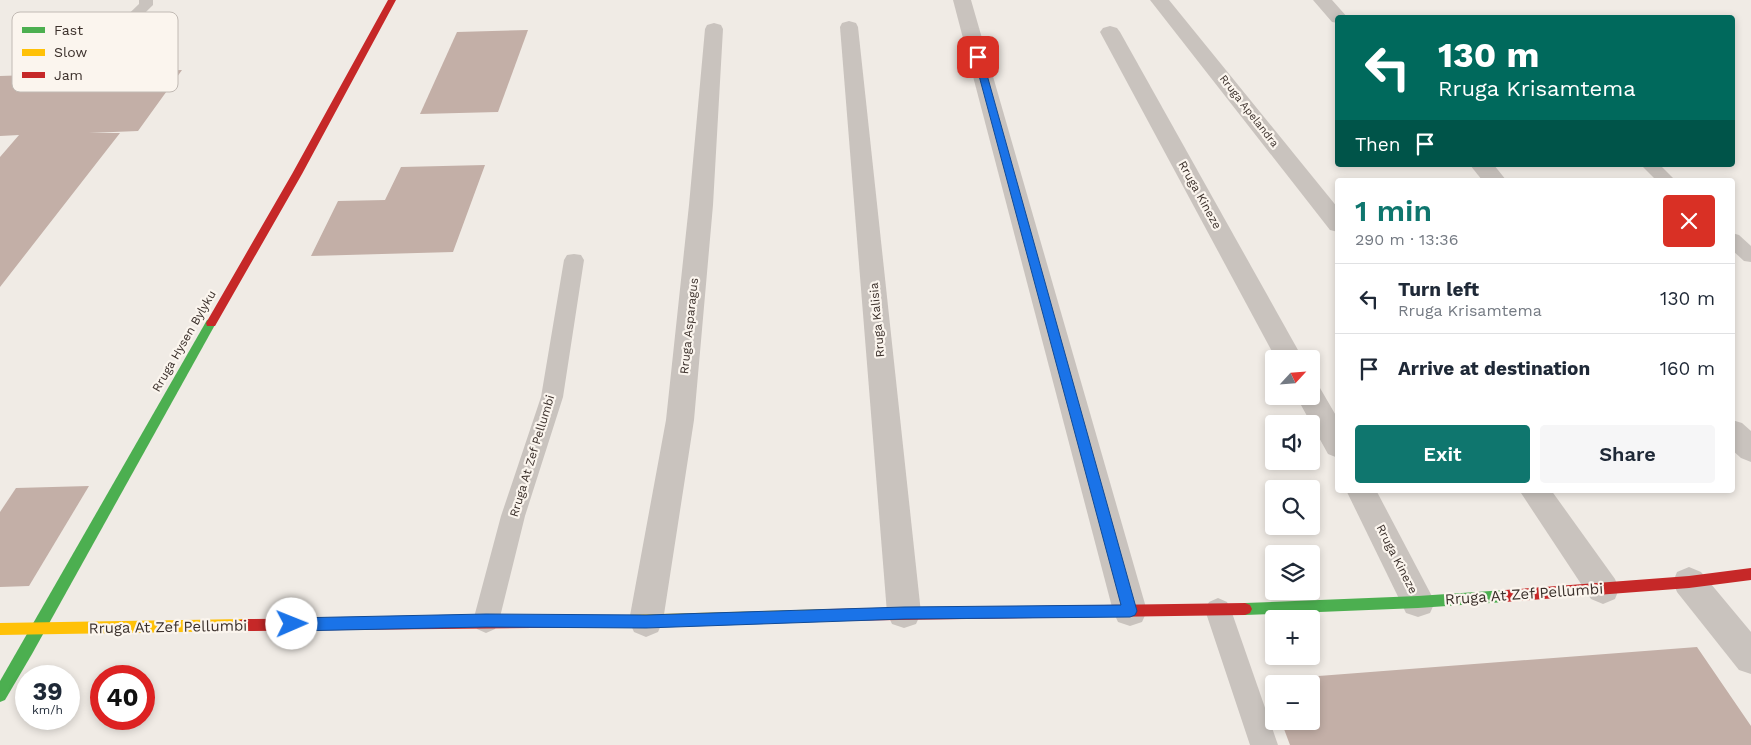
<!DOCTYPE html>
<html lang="en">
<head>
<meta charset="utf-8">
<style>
  :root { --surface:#fff; --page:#f6f6f7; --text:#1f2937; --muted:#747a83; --line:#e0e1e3; --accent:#0f766e }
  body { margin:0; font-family:"Work Sans",sans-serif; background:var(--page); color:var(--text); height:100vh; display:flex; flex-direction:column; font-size:19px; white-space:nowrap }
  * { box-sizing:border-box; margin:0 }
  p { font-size:16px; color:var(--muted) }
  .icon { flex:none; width:28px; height:28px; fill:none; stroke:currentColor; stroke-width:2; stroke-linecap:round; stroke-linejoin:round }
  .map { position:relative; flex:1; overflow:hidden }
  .sheet { position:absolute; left:1335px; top:178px; width:400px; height:315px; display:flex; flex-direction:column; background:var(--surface); border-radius:5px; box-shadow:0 2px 8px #0003 }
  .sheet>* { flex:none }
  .hud { position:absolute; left:1335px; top:15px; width:400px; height:152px; border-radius:5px; box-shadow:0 2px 8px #0003; background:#00695c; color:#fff; overflow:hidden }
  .needle { width:32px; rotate:64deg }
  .controls { position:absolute; left:1265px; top:350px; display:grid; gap:10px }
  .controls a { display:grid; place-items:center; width:55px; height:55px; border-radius:5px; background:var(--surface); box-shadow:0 2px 8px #0003; font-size:25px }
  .speed { position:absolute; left:15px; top:665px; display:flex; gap:10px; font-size:25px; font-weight:700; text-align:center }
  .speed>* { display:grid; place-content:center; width:65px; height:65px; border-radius:50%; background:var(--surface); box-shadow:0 2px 8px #0003; line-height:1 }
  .speed small { font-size:12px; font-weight:400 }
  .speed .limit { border:8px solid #d22; background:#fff; color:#111 }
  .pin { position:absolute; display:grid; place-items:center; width:42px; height:42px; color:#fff; margin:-21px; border-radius:10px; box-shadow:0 2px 8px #0006 }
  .me { position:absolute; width:55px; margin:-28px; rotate:89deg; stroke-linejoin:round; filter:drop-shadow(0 0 4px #0008) }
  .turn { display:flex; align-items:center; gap:18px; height:105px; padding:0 20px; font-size:22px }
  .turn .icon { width:65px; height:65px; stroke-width:2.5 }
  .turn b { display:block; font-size:35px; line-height:42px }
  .then { display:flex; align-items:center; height:48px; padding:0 20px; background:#0003; gap:10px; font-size:19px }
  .round { display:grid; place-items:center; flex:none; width:52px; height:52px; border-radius:5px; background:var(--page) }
  .overview { display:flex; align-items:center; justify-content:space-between; height:85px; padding:0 20px }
  h1 { font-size:30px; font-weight:600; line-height:38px; color:var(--accent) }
  .primary-button { display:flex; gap:10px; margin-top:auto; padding:10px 20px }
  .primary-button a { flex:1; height:58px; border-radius:5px; background:var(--accent); color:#fff; font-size:20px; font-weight:600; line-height:58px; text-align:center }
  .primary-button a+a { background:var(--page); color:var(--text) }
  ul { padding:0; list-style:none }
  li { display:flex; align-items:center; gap:15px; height:70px; padding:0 20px; border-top:1px solid var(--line) }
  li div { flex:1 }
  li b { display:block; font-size:19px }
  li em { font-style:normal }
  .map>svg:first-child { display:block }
  .building { fill:#c3afa7 }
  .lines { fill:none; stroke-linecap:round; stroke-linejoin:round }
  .lane { fill:#c9c3be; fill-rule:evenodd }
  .street { fill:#c9c3be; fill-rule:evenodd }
  .fast { fill:#4caf50; fill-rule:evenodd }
  .slow { fill:#ffc107; fill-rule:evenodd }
  .jam { fill:#c62828; fill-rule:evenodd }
  .route { fill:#1a73e8; stroke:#114b97 }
  .labels { text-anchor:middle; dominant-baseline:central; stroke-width:4.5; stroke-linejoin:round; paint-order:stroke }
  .far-street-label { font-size:11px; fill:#3b302b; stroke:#fbf5ee }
  .street-label { font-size:12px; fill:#3b302b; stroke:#fbf5ee }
  .near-street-label { font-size:15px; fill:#3b302b; stroke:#fbf5ee }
  .key { fill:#fbf5ee; stroke:#c1bab4; stroke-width:1 }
  .key-label { font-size:14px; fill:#3b302b }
</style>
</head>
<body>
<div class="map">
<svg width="1751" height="745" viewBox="0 0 1751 745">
  <rect width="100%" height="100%" fill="#f0ebe5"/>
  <g class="building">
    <polygon points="528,30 498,112 420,114 457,32"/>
    <polygon points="182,70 138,131 89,133 120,133 0,287 0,157 19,135 0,136 0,76"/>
    <polygon points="485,165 453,252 311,256 338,201 385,200 401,167"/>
    <polygon points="89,486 29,586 0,587 0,512 16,488"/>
    <polygon points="1697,647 1751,726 1751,745 1290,745 1281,721 1311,721 1311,684 1274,684 1274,700 1266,680"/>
  </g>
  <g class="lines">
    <g class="lane">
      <polygon points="139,0 153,0 153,5 93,64 83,64 80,61 83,58 139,4"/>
      <polygon points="1641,165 1660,165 1675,180 1656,180"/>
      <polygon points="1732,233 1739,235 1751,246 1751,262 1744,261 1732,250"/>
      <polygon points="574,254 581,255 584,260 563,397 525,516 499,621 495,629 486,633 477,629 473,621 501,516 541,397 564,260 567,255"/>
      <polygon points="1218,598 1227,602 1231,610 1278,745 1250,745 1205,610 1209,602"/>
    </g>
    <g class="street">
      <polygon points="953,0 971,0 1147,611 1142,622 1130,626 1118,622 1113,611"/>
      <polygon points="1150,0 1169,0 1338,208 1338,232 1330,230"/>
      <polygon points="1313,0 1332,0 1348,18 1338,18 1338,23 1332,22"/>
      <polygon points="849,21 856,23 858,27 921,613 916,624 904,628 892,624 887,613 840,27 842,23"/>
      <polygon points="714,23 721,25 723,29 713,205 694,420 663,621 658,632 646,637 634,632 629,621 666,420 689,205 705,29 707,25"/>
      <polygon points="1110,26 1117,28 1120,32 1303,359 1276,359 1100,32 1103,28"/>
      <polygon points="1470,165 1494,165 1506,180 1482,180"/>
      <polygon points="1311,386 1320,388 1338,419 1338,458 1328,454 1296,396 1311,396"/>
      <polygon points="1732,420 1742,423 1751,431 1751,462 1741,458 1732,450"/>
      <polygon points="1346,490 1376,490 1435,602 1430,613 1418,617 1406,613"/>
      <polygon points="1519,490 1551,490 1615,579 1619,589 1615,599 1603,604 1591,599"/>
      <polygon points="1689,567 1701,572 1751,632 1751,674 1739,670 1677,592 1673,582 1677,572"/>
    </g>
    <g class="fast">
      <polygon points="211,319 216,323 32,654 5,700 0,702 0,681 207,320"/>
      <polygon points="1505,590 1510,592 1512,596 1510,600 1505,602 1418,608 1245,615 1240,613 1238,609 1240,605 1245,603 1418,596"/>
    </g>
    <g class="slow">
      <polygon points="830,609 835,611 837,615 835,619 830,621 626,627 621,625 619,621 621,617 626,615"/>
      <polygon points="245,619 250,620 252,625 250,630 245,631 0,635 0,623"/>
    </g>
    <g class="jam">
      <polygon points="388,0 396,0 302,174 215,326 207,326 206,323 292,174"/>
      <polygon points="1751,568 1751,580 1689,588 1505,602 1500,600 1498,596 1500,592 1505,590 1689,576"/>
      <polygon points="1245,603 1250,605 1252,609 1250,613 1245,615 830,621 825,619 823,615 825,611 830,609"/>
      <polygon points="626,615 631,617 633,621 631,625 626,627 245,631 240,630 238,625 240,620 245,619"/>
    </g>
  </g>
  <polygon class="route" points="978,55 982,57 1137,611 1135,615 1130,617 904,619 646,628 486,627 292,631 287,629 285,624 287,620 292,618 486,614 646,615 904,607 1121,605 974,57"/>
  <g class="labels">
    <g class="far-street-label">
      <text transform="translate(1249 111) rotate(52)">Rruga Apelandra</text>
    </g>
    <g class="street-label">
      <text transform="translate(1200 195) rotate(61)">Rruga Kineze</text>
      <text transform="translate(877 320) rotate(-95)">Rruga Kalisia</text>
      <text transform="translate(689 326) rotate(-84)">Rruga Asparagus</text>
      <text transform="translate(184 341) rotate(-60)">Rruga Hysen Bylyku</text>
      <text transform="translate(532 456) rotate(-73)">Rruga At Zef Pellumbi</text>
      <text transform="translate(1397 559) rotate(63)">Rruga Kineze</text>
    </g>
    <g class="near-street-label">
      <text transform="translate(1524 594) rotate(-4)">Rruga At Zef Pellumbi</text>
      <text transform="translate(168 627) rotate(-1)">Rruga At Zef Pellumbi</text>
    </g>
  </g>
  <rect x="12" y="12" width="166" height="80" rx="8" class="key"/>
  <rect x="22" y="27" width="23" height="6" fill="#4caf50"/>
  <rect x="22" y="49" width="23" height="7" fill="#ffc107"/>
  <rect x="22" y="72" width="23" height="6" fill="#c62828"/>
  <g class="key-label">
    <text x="54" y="35">Fast</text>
    <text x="54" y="57">Slow</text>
    <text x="54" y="80">Jam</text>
  </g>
</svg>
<div class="controls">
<a><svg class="needle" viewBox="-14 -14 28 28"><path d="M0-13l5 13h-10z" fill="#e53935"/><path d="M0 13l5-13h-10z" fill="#747a83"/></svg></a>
<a><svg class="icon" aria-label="sound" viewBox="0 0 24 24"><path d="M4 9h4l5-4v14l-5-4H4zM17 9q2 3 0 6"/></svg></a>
<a><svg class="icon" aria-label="search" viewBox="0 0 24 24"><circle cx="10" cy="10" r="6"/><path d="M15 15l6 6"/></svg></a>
<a><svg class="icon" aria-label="layers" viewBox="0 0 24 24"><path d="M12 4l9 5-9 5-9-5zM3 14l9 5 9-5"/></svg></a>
<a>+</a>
<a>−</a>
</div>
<div class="speed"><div>39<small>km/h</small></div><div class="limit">40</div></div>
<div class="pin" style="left:978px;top:57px;background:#d93025"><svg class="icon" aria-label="arrive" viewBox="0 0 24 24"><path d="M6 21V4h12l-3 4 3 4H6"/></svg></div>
<svg class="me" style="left:292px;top:624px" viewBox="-20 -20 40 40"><circle r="19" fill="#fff"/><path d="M0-13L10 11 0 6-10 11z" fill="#1a73e8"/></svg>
<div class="hud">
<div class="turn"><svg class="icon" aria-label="left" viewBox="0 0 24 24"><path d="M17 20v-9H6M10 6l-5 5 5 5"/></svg><div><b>130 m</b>Rruga Krisamtema</div></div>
<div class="then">Then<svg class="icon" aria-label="arrive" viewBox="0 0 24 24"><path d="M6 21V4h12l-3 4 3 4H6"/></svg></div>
</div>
<section class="sheet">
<div class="overview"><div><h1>1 min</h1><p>290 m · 13:36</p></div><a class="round" style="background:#d93025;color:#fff"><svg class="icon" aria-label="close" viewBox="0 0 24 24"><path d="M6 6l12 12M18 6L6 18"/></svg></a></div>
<ul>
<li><svg class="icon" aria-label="left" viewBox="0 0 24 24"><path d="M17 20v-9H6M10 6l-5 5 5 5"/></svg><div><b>Turn left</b><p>Rruga Krisamtema</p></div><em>130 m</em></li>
<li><svg class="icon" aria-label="arrive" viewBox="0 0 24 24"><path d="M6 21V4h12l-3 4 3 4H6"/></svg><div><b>Arrive at destination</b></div><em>160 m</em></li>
</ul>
<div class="primary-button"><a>Exit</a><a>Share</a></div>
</section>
</div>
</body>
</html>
